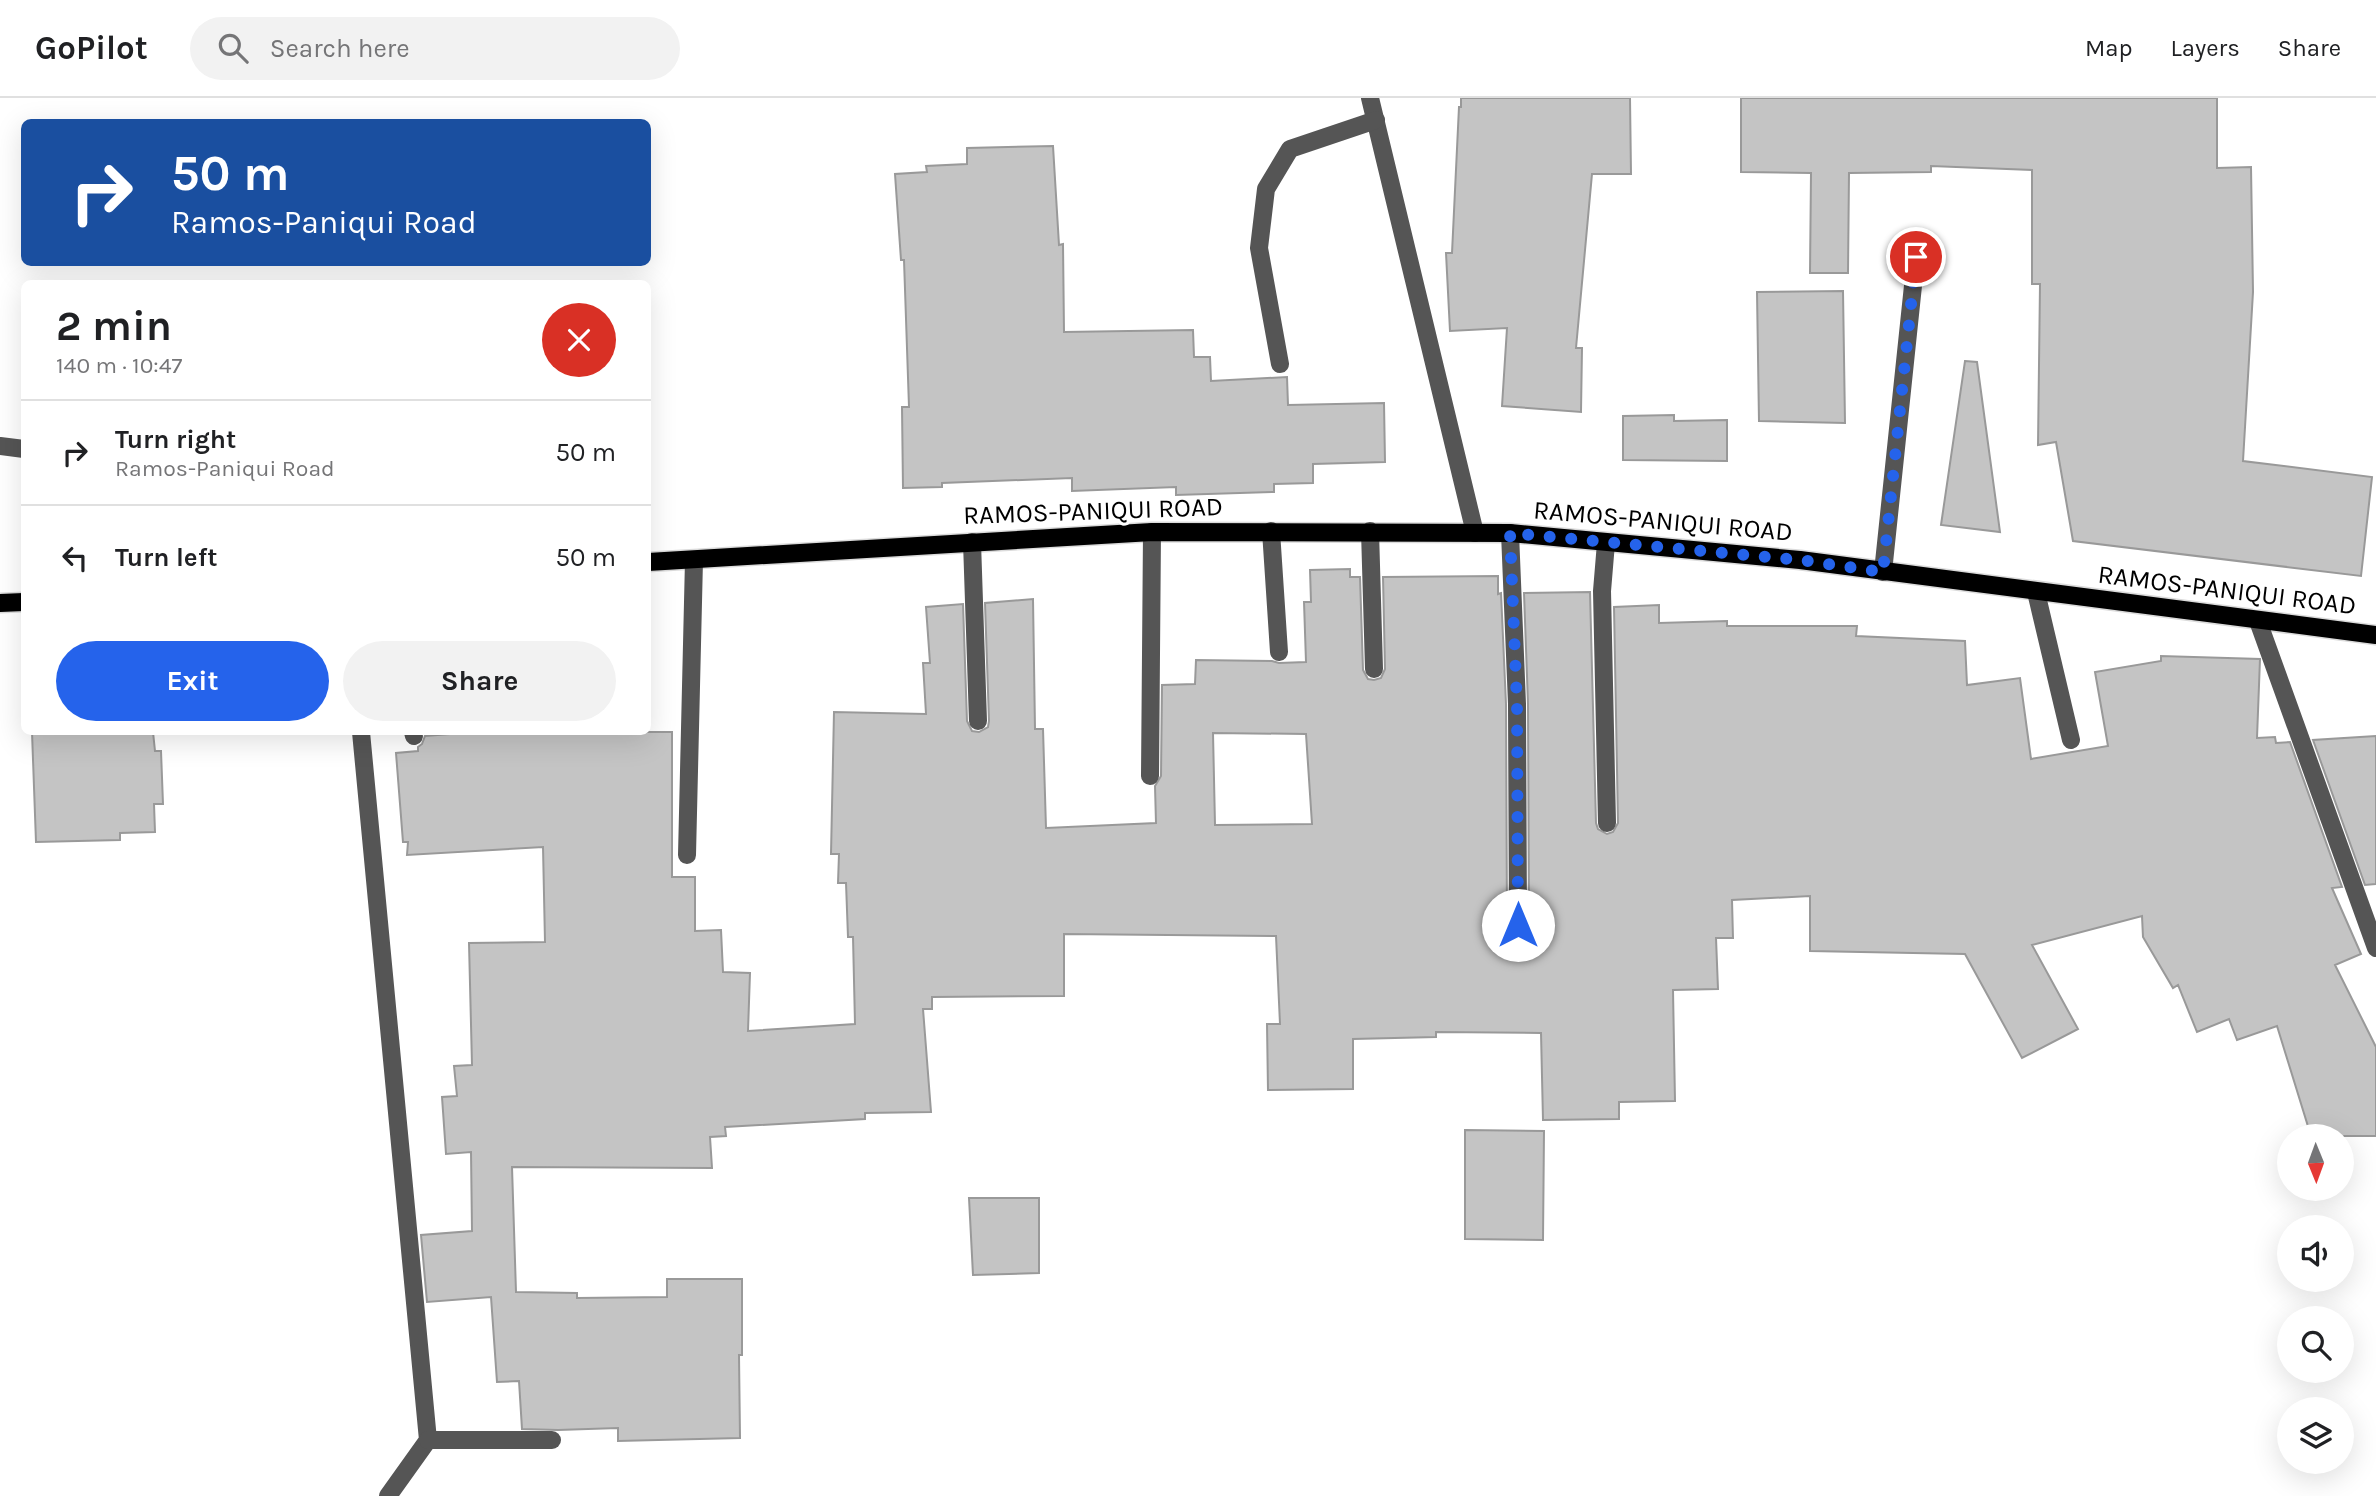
<!DOCTYPE html>
<html lang="en">
<head>
<meta charset="utf-8">
<style>
  :root { --surface:#fff; --page:#f2f2f2; --text:#202124; --muted:#757577; --line:#e0e0e0; --accent:#2563eb }
  body { margin:0; font-family:Karla,sans-serif; background:var(--page); color:var(--text); height:100vh; display:flex; flex-direction:column; font-size:26px; white-space:nowrap }
  * { box-sizing:border-box; margin:0 }
  p { font-size:23px; color:var(--muted) }
  .icon { flex:none; width:38px; height:38px; fill:none; stroke:currentColor; stroke-width:2; stroke-linecap:round; stroke-linejoin:round }
  .map { position:relative; flex:1; overflow:hidden }
  .panel { position:absolute; left:21px; top:182px; width:630px; height:455px; display:flex; flex-direction:column; background:var(--surface); border-radius:10px; box-shadow:0 7px 28px #0002 }
  .panel>* { flex:none }
  .top-card { position:absolute; left:21px; top:21px; width:630px; height:147px; border-radius:10px; box-shadow:0 7px 28px #0002; background:#1a4fa0; color:#fff; overflow:hidden }
  .needle { width:46px; rotate:179deg }
  .buttons { position:absolute; left:2277px; top:1026px; display:grid; gap:14px }
  .buttons a { display:grid; place-items:center; width:77px; height:77px; border-radius:50%; background:var(--surface); box-shadow:0 7px 28px #0002; font-size:35px }
  .pin { position:absolute; display:grid; place-items:center; width:60px; height:60px; color:#fff; margin:-30px; border:4px solid #fff; border-radius:50%; box-shadow:0 2px 7px #0007 }
  .me { position:absolute; width:77px; margin:-38px; rotate:0deg; stroke-linejoin:round; filter:drop-shadow(0 0 5px #0008) }
  .turn { display:flex; align-items:center; gap:24px; height:147px; padding:0 35px; font-size:32px }
  .turn .icon { width:91px; height:91px; stroke-width:2.5 }
  .turn b { display:block; font-size:49px; line-height:60px }
  .round { display:grid; place-items:center; flex:none; width:74px; height:74px; border-radius:37px; background:var(--page) }
  .head { display:flex; align-items:center; justify-content:space-between; height:119px; padding:0 35px }
  h1 { font-size:42px; font-weight:700; line-height:52px }
  .primary-button { display:flex; gap:14px; margin-top:auto; padding:14px 35px }
  .primary-button a { flex:1; height:80px; border-radius:42px; background:var(--accent); color:#fff; font-size:28px; font-weight:700; line-height:80px; text-align:center }
  .primary-button a+a { background:var(--page); color:var(--text) }
  ul { padding:0; list-style:none }
  li { display:flex; align-items:center; gap:21px; height:105px; padding:0 35px; border-top:2px solid var(--line) }
  li div { flex:1 }
  li b { display:block; font-size:26px }
  li em { font-style:normal }
  header { display:flex; align-items:center; gap:42px; box-sizing:border-box; height:98px; padding:0 35px; background:var(--surface); border-bottom:2px solid var(--line) }
  header strong { font-size:33px }
  nav { display:flex; gap:38px; margin-inline-start:auto; font-size:24px }
  .search { width:490px; height:63px; background:var(--page); display:flex; align-items:center; gap:18px; box-sizing:border-box; padding:0 24px; border-radius:38px; color:var(--muted); font-size:26px }
  .map>svg:first-child { display:block }
  .building { fill:#c4c4c4; stroke:#999; stroke-width:2; fill-rule:evenodd }
  .lines { fill:none; stroke-linecap:round; stroke-linejoin:round }
  .major-casing { stroke:#dbdbdb; stroke-width:21 }
  .minor { stroke:#555; stroke-width:18 }
  .major { stroke:#000; stroke-width:18 }
  .route { stroke:#2563eb; stroke-width:12; stroke-dasharray:0 21.6 }
  .labels { text-anchor:middle; dominant-baseline:central; stroke-width:6; stroke-linejoin:round; paint-order:stroke }
  .street-label { font-size:26px; fill:#000; stroke:#fff }
</style>
</head>
<body>
<header>
<strong>GoPilot</strong>
<div class="search"><svg class="icon" aria-label="search" viewBox="0 0 24 24"><circle cx="10" cy="10" r="6"/><path d="M15 15l6 6"/></svg>Search here</div>
<nav><a>Map</a><a>Layers</a><a>Share</a></nav>
</header>
<div class="map">
<svg width="2376" height="1398" viewBox="0 0 2376 1398">
  <rect width="100%" height="100%" fill="#fff"/>
  <g class="building">
    <polygon points="1461,0 1630,0 1631,76 1592,76 1576,250 1582,250 1581,314 1502,308 1507,230 1450,233 1446,155 1452,155 1459,9 1461,9"/>
    <polygon points="1741,0 2217,0 2217,70 2251,69 2253,194 2243,363 2372,379 2361,478 2073,443 2056,344 2038,347 2040,186 2032,186 2032,72 1931,68 1931,74 1849,75 1848,175 1810,175 1811,75 1741,74"/>
    <polygon points="1053,48 1059,147 1063,146 1064,234 1193,232 1194,259 1210,259 1211,283 1287,279 1288,307 1384,305 1385,364 1313,366 1313,385 1274,386 1274,394 1176,397 1176,389 1072,393 1072,380 942,385 942,389 903,390 902,309 909,309 904,162 901,162 895,76 927,74 926,68 967,66 967,50"/>
    <polygon points="1843,193 1845,325 1759,323 1757,194"/>
    <polygon points="1965,263 1977,264 2000,434 1941,427"/>
    <polygon points="1674,317 1674,323 1727,322 1727,363 1623,362 1623,318"/>
    <path d="M1350,471V479H1360L1363,572L1368,581L1374,582L1381,580L1385,571L1383,479L1498,478V496L1501,495L1506,606L1507,827L1509,833L1517,838L1524,836L1529,827L1528,606L1524,495L1590,494L1596,725L1598,731L1607,736L1613,734L1618,725L1614,509L1659,507V525L1727,523V528H1857L1856,538L1965,543L1967,587L2020,580L2031,661L2108,648L2095,574L2161,563V558L2260,561L2257,640L2275,639L2276,645L2290,644L2342,789L2332,790L2361,856L2335,867L2376,949V1038H2311L2277,928L2237,942L2229,921L2197,934L2178,887L2173,890L2143,839L2142,818L2032,847L2078,931L2022,960L1965,856L1810,853V798L1732,802L1733,840H1716L1718,891L1673,892L1675,1003L1619,1004V1021L1543,1022L1541,935L1436,934V939L1353,941V991L1268,992L1267,926H1280L1276,838L1064,836V898L932,899V911H923L931,1014L865,1015V1021L725,1029L726,1038L710,1039L712,1070L512,1069L516,1194L577,1195V1200L667,1199V1181H742V1257H739L740,1340L618,1343V1330L558,1332L522,1331L519,1283L497,1284L491,1199L427,1204L421,1137L472,1133L471,1054L446,1056L442,999L457,998L454,968L472,967L469,845L545,844L543,749L407,757L408,744H403L396,655L418,653V649L422,646L425,638L475,634H672V779H695V833L721,832L723,874L750,875L748,933L855,926L853,839H848L846,785H838L839,756H831L834,614L926,616L923,565H930L926,509L963,506L967,623L972,633L979,634L988,629L989,623L985,505L1033,501L1035,631H1043L1046,730L1156,725L1155,688L1161,678L1162,587L1195,586L1196,562L1272,563L1279,565L1306,564L1304,504H1311L1310,472ZM1213,635L1306,636L1312,726L1215,727Z"/>
    <polygon points="32,634 153,634 155,653 161,653 163,706 154,706 155,734 120,735 120,742 36,744"/>
    <polygon points="2376,638 2376,786 2365,787 2313,642"/>
    <polygon points="1465,1032 1544,1033 1543,1142 1465,1141"/>
    <polygon points="969,1100 1039,1100 1039,1175 973,1177"/>
  </g>
  <g class="lines">
    <defs>
      <g id="major">
        <polyline points="648,464 1152,434 1510,435 1800,462 2376,537"/>
        <polyline points="0,505 24,504"/>
      </g>
    </defs>
    <use href="#major" class="major-casing"/>
    <g class="minor">
      <polyline points="1370,0 1475,435"/>
      <polyline points="1280,266 1259,150 1266,91 1290,51 1376,22"/>
      <polyline points="0,348 24,351"/>
      <polyline points="1271,433 1279,554"/>
      <polyline points="1370,433 1374,571"/>
      <polyline points="1510,435 1517,606 1518,827"/>
      <polyline points="972,444 978,623"/>
      <polyline points="1606,445 1602,493 1607,725"/>
      <polyline points="1883,474 1916,159"/>
      <polyline points="2036,494 2071,642"/>
      <polyline points="2258,523 2376,850"/>
      <polyline points="361,634 428,1342 388,1398"/>
      <polyline points="413,634 414,638"/>
      <polyline points="1150,678 1152,434"/>
      <polyline points="687,757 694,462"/>
      <polyline points="428,1342 552,1342"/>
    </g>
    <use href="#major" class="major"/>
  </g>
  <g class="lines">
    <polyline class="route" points="1518,827 1517,607 1510,435 1800,462 1883,474 1916,159"/>
  </g>
  <g class="labels">
    <g class="street-label">
      <text transform="translate(1093 413) rotate(-2)">RAMOS-PANIQUI ROAD</text>
      <text transform="translate(1663 423) rotate(5)">RAMOS-PANIQUI ROAD</text>
      <text transform="translate(2227 492) rotate(7)">RAMOS-PANIQUI ROAD</text>
    </g>
  </g>
</svg>
<div class="buttons">
<a><svg class="needle" viewBox="-14 -14 28 28"><path d="M0-13l5 13h-10z" fill="#e53935"/><path d="M0 13l5-13h-10z" fill="#757577"/></svg></a>
<a><svg class="icon" aria-label="sound" viewBox="0 0 24 24"><path d="M4 9h4l5-4v14l-5-4H4zM17 9q2 3 0 6"/></svg></a>
<a><svg class="icon" aria-label="search" viewBox="0 0 24 24"><circle cx="10" cy="10" r="6"/><path d="M15 15l6 6"/></svg></a>
<a><svg class="icon" aria-label="layers" viewBox="0 0 24 24"><path d="M12 4l9 5-9 5-9-5zM3 14l9 5 9-5"/></svg></a>
</div>
<div class="pin" style="left:1916px;top:159px;background:#d93025"><svg class="icon" aria-label="arrive" viewBox="0 0 24 24"><path d="M6 21V4h12l-3 4 3 4H6"/></svg></div>
<svg class="me" style="left:1518px;top:827px" viewBox="-20 -20 40 40"><circle r="19" fill="#fff"/><path d="M0-13L10 11 0 6-10 11z" fill="#2563eb"/></svg>
<div class="top-card">
<div class="turn"><svg class="icon" aria-label="right" viewBox="0 0 24 24"><path d="M7 20v-9h11M14 6l5 5-5 5"/></svg><div><b>50 m</b>Ramos-Paniqui Road</div></div>
</div>
<section class="panel">
<div class="head"><div><h1>2 min</h1><p>140 m · 10:47</p></div><a class="round" style="background:#d93025;color:#fff"><svg class="icon" aria-label="close" viewBox="0 0 24 24"><path d="M6 6l12 12M18 6L6 18"/></svg></a></div>
<ul>
<li><svg class="icon" aria-label="right" viewBox="0 0 24 24"><path d="M7 20v-9h11M14 6l5 5-5 5"/></svg><div><b>Turn right</b><p>Ramos-Paniqui Road</p></div><em>50 m</em></li>
<li><svg class="icon" aria-label="left" viewBox="0 0 24 24"><path d="M17 20v-9H6M10 6l-5 5 5 5"/></svg><div><b>Turn left</b></div><em>50 m</em></li>
</ul>
<div class="primary-button"><a>Exit</a><a>Share</a></div>
</section>
</div>
</body>
</html>
